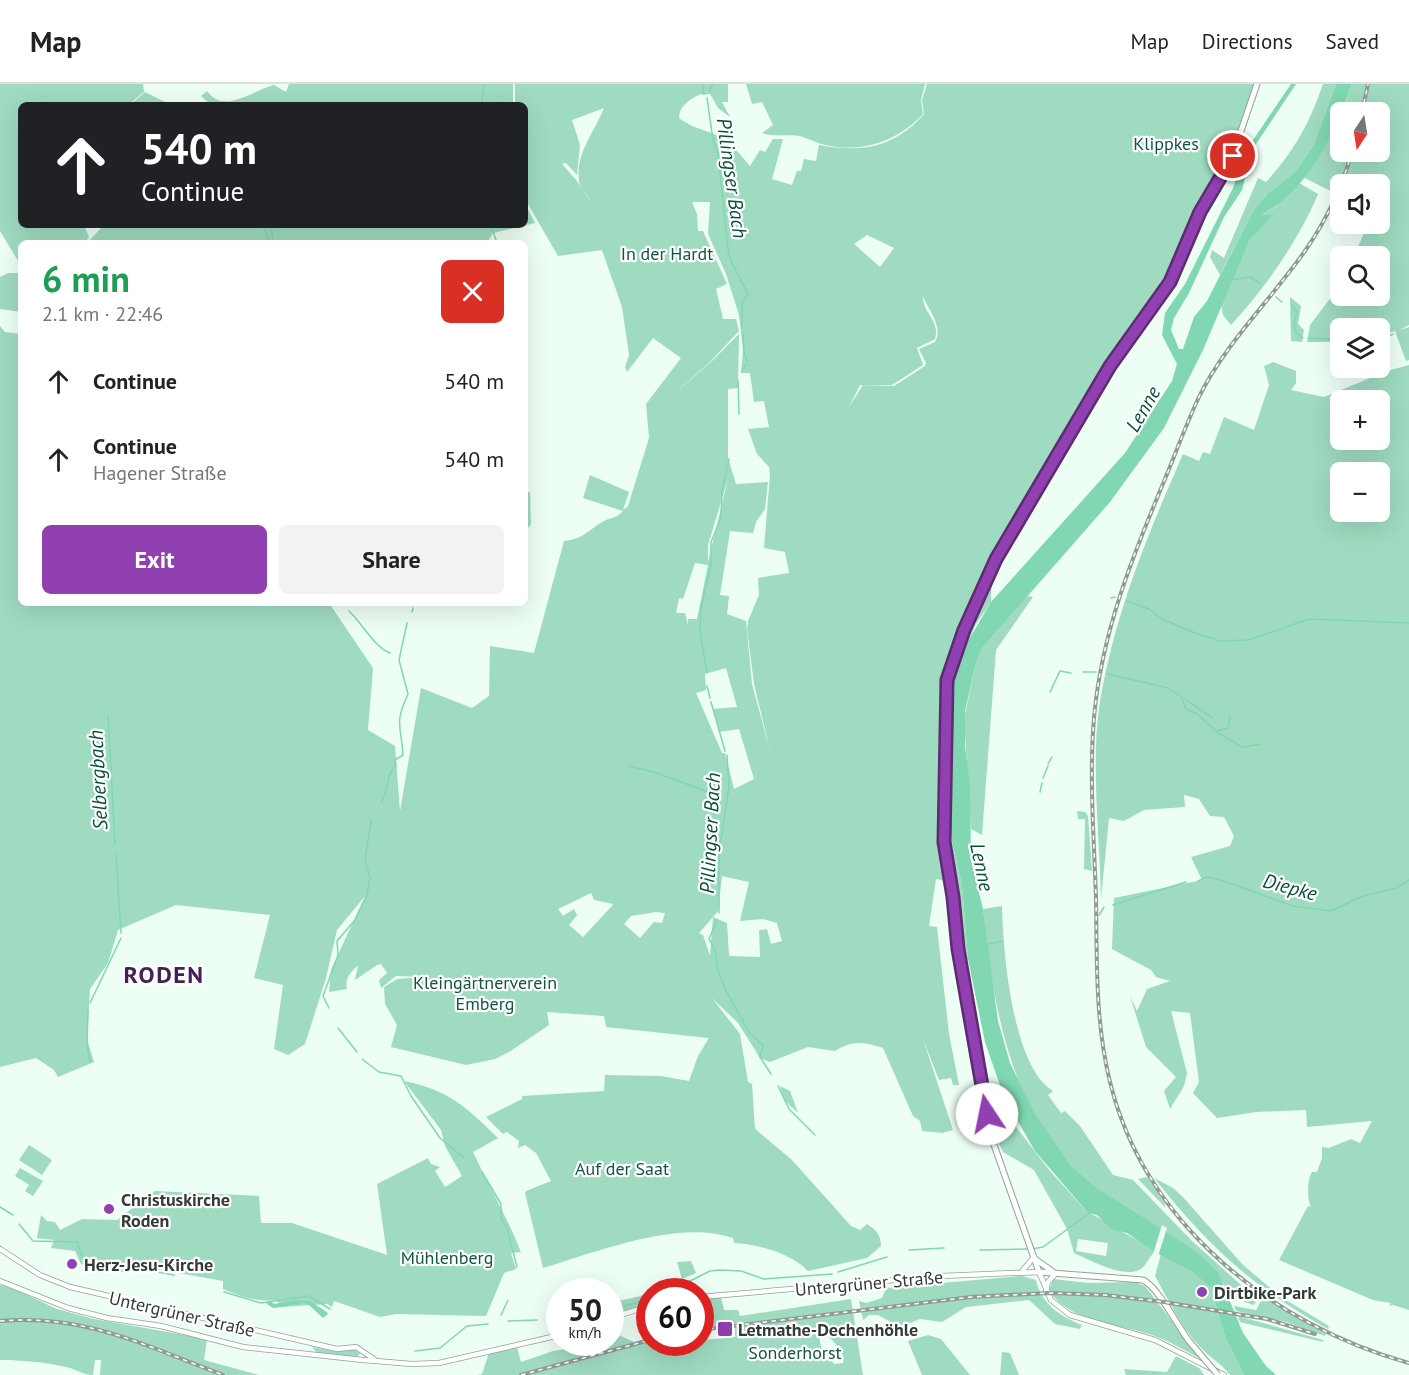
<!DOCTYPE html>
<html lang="en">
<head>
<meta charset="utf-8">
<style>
  :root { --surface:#fff; --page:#f2f2f2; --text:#222; --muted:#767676; --line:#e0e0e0; --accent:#9040b0 }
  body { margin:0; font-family:"PT Sans",sans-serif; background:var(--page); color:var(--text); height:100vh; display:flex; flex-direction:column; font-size:22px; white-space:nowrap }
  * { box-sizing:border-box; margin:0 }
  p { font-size:20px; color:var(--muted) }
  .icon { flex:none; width:33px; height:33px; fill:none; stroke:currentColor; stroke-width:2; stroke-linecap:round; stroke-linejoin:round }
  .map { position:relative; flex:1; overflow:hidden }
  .drawer { position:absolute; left:18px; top:156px; width:510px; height:366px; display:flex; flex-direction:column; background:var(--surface); border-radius:9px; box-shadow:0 6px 24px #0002 }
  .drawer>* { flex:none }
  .hud { position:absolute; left:18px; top:18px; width:510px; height:126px; border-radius:9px; box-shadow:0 6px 24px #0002; background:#202124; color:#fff; overflow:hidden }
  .needle { width:39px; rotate:192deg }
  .tools { position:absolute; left:1330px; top:18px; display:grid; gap:12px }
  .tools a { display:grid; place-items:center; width:60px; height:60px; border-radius:9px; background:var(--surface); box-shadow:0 6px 24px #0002; font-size:30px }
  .speed { position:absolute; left:546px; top:1194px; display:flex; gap:12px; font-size:30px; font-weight:700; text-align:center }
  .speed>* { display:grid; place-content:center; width:78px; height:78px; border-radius:50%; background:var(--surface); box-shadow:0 6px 24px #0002; line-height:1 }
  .speed small { font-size:15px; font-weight:400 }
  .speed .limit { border:9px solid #d22; background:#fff; color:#111 }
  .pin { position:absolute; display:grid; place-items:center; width:51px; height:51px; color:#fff; margin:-26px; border:3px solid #fff; border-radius:50%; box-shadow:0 2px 6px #0007 }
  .me { position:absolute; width:66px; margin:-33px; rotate:349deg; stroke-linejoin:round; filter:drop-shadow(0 0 4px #0008) }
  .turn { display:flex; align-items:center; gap:21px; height:126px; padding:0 24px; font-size:27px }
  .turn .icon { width:78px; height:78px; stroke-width:2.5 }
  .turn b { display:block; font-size:42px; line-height:51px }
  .round { display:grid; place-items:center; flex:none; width:63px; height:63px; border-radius:9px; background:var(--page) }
  .headline { display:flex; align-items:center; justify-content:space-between; height:102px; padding:0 24px }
  h1 { font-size:36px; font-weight:700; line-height:45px; color:#1e9e55 }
  .primary-button { display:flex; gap:12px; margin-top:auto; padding:12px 24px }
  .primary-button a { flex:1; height:69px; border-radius:9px; background:var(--accent); color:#fff; font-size:24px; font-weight:700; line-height:69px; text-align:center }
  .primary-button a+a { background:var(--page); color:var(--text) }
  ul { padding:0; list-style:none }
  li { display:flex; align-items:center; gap:18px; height:78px; padding:0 24px }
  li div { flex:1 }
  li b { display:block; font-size:22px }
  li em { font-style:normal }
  header { display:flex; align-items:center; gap:36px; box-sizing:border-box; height:84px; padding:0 30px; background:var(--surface); border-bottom:2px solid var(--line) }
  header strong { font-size:28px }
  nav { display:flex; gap:33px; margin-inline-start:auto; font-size:21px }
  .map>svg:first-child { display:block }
  .green { fill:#9fdbc0; fill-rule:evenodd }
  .water { fill:#80d7b1 }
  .pier { fill:#edfef5 }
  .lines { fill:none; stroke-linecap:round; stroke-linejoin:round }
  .stream { stroke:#80d7b1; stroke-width:1.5 }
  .canal { stroke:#80d7b1; stroke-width:4 }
  .secondary-casing { stroke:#92a19a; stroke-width:6 }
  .primary-casing { stroke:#92a19a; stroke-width:7 }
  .secondary { stroke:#fff; stroke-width:4.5 }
  .primary { stroke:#fff; stroke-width:5 }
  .rail-casing { stroke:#909b95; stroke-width:4 }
  .rail { stroke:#fff; stroke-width:1.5; stroke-dasharray:4.5; stroke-linecap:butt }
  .primary-bridge-casing { stroke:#92a19a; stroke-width:7; stroke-linecap:butt }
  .primary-bridge { stroke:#fff; stroke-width:5 }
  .route-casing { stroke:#5e2a72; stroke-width:15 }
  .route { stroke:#9040b0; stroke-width:10 }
  .poi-dot { fill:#9040b0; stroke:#fff; stroke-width:2 }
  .labels { text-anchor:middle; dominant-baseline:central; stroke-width:4.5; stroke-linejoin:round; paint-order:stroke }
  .park-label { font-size:18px; fill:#11563e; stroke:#fff }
  .poi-label { font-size:18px; font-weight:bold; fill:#343a37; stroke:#fff; text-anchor:start }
  .street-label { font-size:18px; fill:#343a37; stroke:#fff }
  .water-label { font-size:20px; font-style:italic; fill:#065038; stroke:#fff }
  .district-label { font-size:24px; font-weight:bold; letter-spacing:1.5px; fill:#451f55; stroke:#fff }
</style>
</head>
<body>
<header>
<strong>Map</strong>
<nav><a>Map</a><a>Directions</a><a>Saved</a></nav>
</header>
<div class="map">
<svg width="1409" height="1291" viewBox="0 0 1409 1291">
  <rect width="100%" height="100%" fill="#edfef5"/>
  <g class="green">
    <polygon points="0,0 143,0 144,8 128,21 21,21 21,141 84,141 89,153 85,159 21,159 21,182 0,147"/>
    <path d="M289,0H513V21H211L201,12L207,7C224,31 253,6 274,1L286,8Z"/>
    <path d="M515,0H728V18H722L730,33L718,24L709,8C696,10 679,20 679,34C691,43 701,45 714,50C730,57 739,69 750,82L760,66L765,68L773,55H783L772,95L792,101L797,87H801L804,75L816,77L819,61C862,69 894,64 924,30L922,16L927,0H1254L1236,53H1231L1227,80L1179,168L1166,198L1118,265L1056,365L992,477L991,518L976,540L955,589L950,606L948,646L951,753L962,802L968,875L963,882L954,799L936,795L929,842L937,843L949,950L959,1001H953L951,994L939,996L923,955L953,1046L942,1049L922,1047L920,1037L913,1032L883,964C863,958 853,956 835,967L808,963L770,978L760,974L738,939L712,914L740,950L748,998L752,1000L755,1045L792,1076L851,1142L860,1146L867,1140C874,1145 881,1149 881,1162L867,1174L808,1187C792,1170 758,1160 734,1159L733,1154C679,1135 599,1167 543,1184L525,1109L526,1107L551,1097L536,1069L525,1061L518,1064L519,1057L507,1048L503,1050L486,1033L522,1015V1012L604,1007L605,991L661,992L689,997L698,972L709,954L606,943L604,932L547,928L549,941L509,968L495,975L466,981L391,963L397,941L385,920L384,903L397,895L422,893L396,892L381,904L379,896L387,889L381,880L377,881L355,896L358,882C351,886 344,897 347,905L329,908L331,886L365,812L337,846L326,894L305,960L288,971L274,965L283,901L254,894L270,831L176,821L118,846L108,879L90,905L87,955L94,978L58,993L54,986L36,974L0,983V242L5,248L21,250V519H329L373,584L368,646L395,662L400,727L421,604L472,624L489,612L490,562L534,569L564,457C581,456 589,446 602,438C610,433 616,435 623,427L583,414L590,391L629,408L623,426L628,422L649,354L646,320L681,274L653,254L627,288L625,283L629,271L622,223L602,166L558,172L525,115V21H515ZM604,24C595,47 575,70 579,97C580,105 589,112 590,117L577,97L562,80L566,79L577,91L580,61L572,36ZM692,118H710L708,150L726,190L739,231L743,266L741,289H750L754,318L764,317L769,343L748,345L757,370L769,383L770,391L764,464L785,468L789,489L758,494L759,511L748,537L747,545L754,600L770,666L752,600L746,537L727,530L729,512L720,511L730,447L753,449L756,438L765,425L768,398L736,400L728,374V305L738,304L739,250L711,278L669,314L710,278L739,247L736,235H723L716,205L727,200L703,147H698L697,130ZM867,151L894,164L880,183L854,160ZM923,212C927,224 944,242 935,258L919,265L926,279L925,282L894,302L863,301L849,323L860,301H892L923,281L917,264L935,255C941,237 922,229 923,212ZM728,395L708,478V461ZM695,479L708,481L697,535H688V541L685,529H676L679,514L683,515ZM726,584L737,623L713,625L719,648L739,645L754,695L734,705L725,669H722L696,609L706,606L705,590ZM722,792L749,798L740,837L763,835L777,839L782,857L771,860L767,845L759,846L760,873L729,872L727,839L713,833L718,827ZM591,809L594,816L613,820L612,822L583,853L569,841L577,831L574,825L563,832L558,825ZM656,828L665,829L662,839L654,838L640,854L624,840L631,832ZM713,833L710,872L703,851L699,849Z"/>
    <path d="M746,0H925L921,16L923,30C896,59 859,70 821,60C815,58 809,55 803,53C790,49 775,54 762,49L773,41L762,18L752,20Z"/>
    <path d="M1323,0H1336L1313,62L1294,89L1268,109L1253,127L1220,191L1210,173L1212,166L1224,174L1258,94L1266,98C1295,66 1309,40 1323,0Z"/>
    <polygon points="1352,0 1409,0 1409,241 1399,246 1409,243 1409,276 1406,277 1395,247 1389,249 1386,258 1380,258 1380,244 1341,244 1341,258 1307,258 1310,241 1341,200 1341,212 1380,212 1380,172 1354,172 1368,140 1380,140 1380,100 1341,100 1341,128 1334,109 1303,93 1316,77 1341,30 1341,68 1380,68 1380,28 1342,28"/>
    <polygon points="145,8 171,21 130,21"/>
    <path d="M1299,99L1318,110C1300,154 1264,206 1231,241L1223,231L1221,219L1250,155L1271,131L1261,133L1262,131L1275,123Z"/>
    <polygon points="525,119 535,139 493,149 487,159 87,159 104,141 525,141"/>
    <polygon points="8,189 21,189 21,228 0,225 0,193"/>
    <polygon points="1290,213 1301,222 1298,240 1304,246 1302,258 1291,257"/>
    <path d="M1273,278L1296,287V299L1291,306L1324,313L1387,287L1409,281V1226L1393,1221L1389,1222L1391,1219L1373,1216L1279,1176L1308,1122L1311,1123C1307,1115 1307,1095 1312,1088H1317L1322,1074V1063L1329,1064L1351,1055L1360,1059L1372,1037L1307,1043L1306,1026L1256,1028L1217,1034L1193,1009L1199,998L1190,929L1171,927L1187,989L1184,1002L1170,1025L1164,1007L1176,993L1146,963L1130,912L1137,927L1147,905L1170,897L1156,893L1151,886L1112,865L1114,814L1202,796L1191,773L1230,762L1234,752L1224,733L1210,732L1199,715L1184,711L1185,723L1144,726L1124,737L1109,734L1101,815C1100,756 1091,681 1099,624C1113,534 1147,452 1183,370L1199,377L1203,368L1210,370L1224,333L1254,346L1269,301L1264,282ZM1341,316H1380V356H1341ZM1341,388H1380V428H1341Z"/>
    <polygon points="525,408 530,408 531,440 525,448"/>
    <polygon points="1027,512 1033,513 996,566 982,751 971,745 964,635 976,579 983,563"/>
    <polygon points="1077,727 1085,728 1088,732 1092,787 1084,785 1085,735 1078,735"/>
    <path d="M1002,822C1003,866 1012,983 1053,1007L1048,1011L1061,1029L1065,1027L1080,1042L1113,1091L1133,1096L1192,1157L1250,1209L1256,1218L1253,1221L1230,1212C1208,1163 1152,1142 1109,1114C1013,1050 994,930 983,825Z"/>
    <path d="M404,997C449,1006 466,1023 498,1054L473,1068C489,1102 507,1133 521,1168L511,1169L516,1185L504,1189L486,1232L396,1230L380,1233L334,1217L332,1223L327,1220L281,1223L277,1216C257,1218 241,1213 223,1205V1197L179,1189L175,1185L162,1183L161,1186L137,1185L112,1187L81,1180L75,1167L51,1164L54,1156L37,1154L41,1131L47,1137L55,1138L60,1146L82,1135L117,1136L155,1107L259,1112L261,1139H292L387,1171L377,1100L428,1074L431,1080L440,1083L435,1087L445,1103L462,1092L445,1062L441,1046Z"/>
    <polygon points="780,1002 790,1007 798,1029 784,1016"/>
    <path d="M1004,1013L1013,1039L1050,1087L1088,1129C1098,1132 1104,1138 1113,1143C1128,1151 1141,1157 1155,1168C1148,1173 1147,1182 1139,1186C1122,1194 1090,1176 1074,1169L1067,1145L1034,1086L1003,1068L996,1054L991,1017ZM1078,1155L1108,1159L1106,1172L1076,1167Z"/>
    <polygon points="29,1061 52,1076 42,1091 19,1076"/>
    <polygon points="20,1084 43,1097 33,1112 25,1107 29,1101 15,1092"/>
    <polygon points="1147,1093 1165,1120 1165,1123 1138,1095"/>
    <path d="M1154,1094L1173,1104L1183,1113L1242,1180L1281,1213L1329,1242L1328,1245C1251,1202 1209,1163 1154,1094Z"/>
    <path d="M1161,1170L1191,1187L1211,1204L1225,1253L1244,1291H1230C1222,1280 1212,1275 1202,1265C1182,1245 1169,1217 1155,1192Z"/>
    <polygon points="691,1177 696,1189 682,1195 677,1178"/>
    <path d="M1022,1192L1036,1196C1041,1220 1060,1232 1082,1241L1080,1245L1055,1240L1029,1216L966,1223L942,1238L920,1235L900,1243L878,1231H869L863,1236L859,1217L866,1219L882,1214L886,1204Z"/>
    <path d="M1053,1195L1089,1199L1135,1198L1145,1202L1201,1275C1186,1267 1171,1258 1155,1252C1118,1239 1073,1240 1049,1207Z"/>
    <path d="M0,1201L8,1202L57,1225L94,1235L207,1255L204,1276L259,1291H100L101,1276H95L93,1291C83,1291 76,1285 66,1283C43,1278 23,1276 0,1276Z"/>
    <polygon points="1258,1207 1326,1250 1325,1252 1286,1238 1236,1227 1234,1222 1256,1226 1262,1215"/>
    <polygon points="649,1210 649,1220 611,1232 610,1219"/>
    <path d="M721,1213L724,1226H738L740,1232L851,1215L863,1291H477L482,1290L489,1269L517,1264L521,1278L553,1267L610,1258L611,1255L621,1252L634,1258L649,1254L650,1258H700L701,1251L704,1256L735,1253V1240L704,1243L701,1251V1215ZM819,1252H828C835,1259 845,1268 843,1279L834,1280L821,1263Z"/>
    <polygon points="1238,1232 1323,1256 1323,1258 1240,1238"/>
    <polygon points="928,1251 941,1255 970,1291 922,1291 908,1257"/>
    <polygon points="312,1263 333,1267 354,1265 360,1270 356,1273 317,1269"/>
    <polygon points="1002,1268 1010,1269 1019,1291 1000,1291"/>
    <polygon points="1176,1272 1199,1284 1204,1291 1126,1291 1124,1285 1167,1288"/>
  </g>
  <g class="water">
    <path d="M1291,0H1296L1252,66L1242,106L1224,133L1189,209L1174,234L1171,246L1179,265H1183L1194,233L1207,217L1253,127L1268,109L1294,89L1313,62L1336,0H1352C1336,44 1316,91 1277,121C1272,125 1267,127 1262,131H1273L1250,155L1203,266L1164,344L1110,418L983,563L976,579L965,627V662L970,701L971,776L983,825L998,937L1010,979L1035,1030L1070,1081L1096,1104L1173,1152L1198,1169L1218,1188L1243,1249L1266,1282L1276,1291H1244L1225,1253L1211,1204L1191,1187L1155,1168L1127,1149L1111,1145L1097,1131L1088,1129L1035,1067L1004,1013L985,958L968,875L962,802L951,753L950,606L964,564L991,518L1125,369L1172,297L1177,280L1162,251L1165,229L1185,200L1233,104L1245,68Z"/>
    <polygon points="300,1217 310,1217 328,1229 327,1231 323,1234 309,1221"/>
  </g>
  <polygon class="pier" points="1162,1141 1167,1144 1158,1172 1153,1170"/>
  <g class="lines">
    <g class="stream">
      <polyline points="703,0 703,10 709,9 713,0"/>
      <polyline points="707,14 713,56 718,70 728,165 731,177 748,210 742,219 742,244"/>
      <polyline points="481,21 484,0"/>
      <polyline points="263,141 270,159"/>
      <polyline points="271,141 273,159"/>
      <polyline points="491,141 497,159"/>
      <polyline points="1231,196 1250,193 1261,200"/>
      <polyline points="1276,213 1282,218"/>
      <polyline points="1292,221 1297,228 1294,240 1296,249 1303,254"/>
      <polyline points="743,248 744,268 747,277"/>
      <polyline points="1309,254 1341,256"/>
      <polyline points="1380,257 1393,250"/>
      <polyline points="742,287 746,280"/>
      <polyline points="738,297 739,330"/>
      <polyline points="1111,514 1115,513"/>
      <polyline points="1127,517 1149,525 1162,535 1193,548 1220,557 1248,556 1309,535 1409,539"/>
      <polyline points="345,519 345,521"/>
      <path d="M349,527C362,539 375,564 390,569"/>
      <polyline points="412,528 413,524"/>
      <polyline points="707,588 700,548 701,524 711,480 711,458 721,434 722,408 729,375"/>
      <polyline points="1083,588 1096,588"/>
      <polyline points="1108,590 1168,604 1213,634"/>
      <polyline points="707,602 710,614"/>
      <polyline points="1050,608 1060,587 1071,589"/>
      <polyline points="1183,617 1186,625 1197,630 1216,647 1228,644 1230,633"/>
      <polyline points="711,618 725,667"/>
      <polyline points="108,632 115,759"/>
      <polyline points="1217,648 1242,663 1261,660"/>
      <polyline points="1048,680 1052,673"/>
      <polyline points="629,682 654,688 719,712"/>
      <polyline points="1043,694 1048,682"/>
      <polyline points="1040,708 1042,699"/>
      <path d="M381,718C389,706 386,689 396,682L395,676L403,671C401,639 394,641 408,610L399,576L407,539"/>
      <polyline points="116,770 121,849"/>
      <polyline points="1198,797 1207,793 1221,796 1293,822 1331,827 1363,812 1396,804 1409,796"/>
      <polyline points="1113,821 1186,798"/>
      <polyline points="719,829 719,768 729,703 727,671"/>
      <polyline points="1099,831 1104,823"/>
      <polyline points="717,836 709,855 716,868 717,883 725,905 749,948 763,961 760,973 771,990"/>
      <polyline points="985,861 1002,857"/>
      <polyline points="90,919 121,854"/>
      <polyline points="329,924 323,912 338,871 337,857 355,836 367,811 370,794 365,776 371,737"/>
      <polyline points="88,926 87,961 90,978"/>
      <polyline points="338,944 357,968"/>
      <polyline points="362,975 379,988 401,992 411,1012 440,1054 464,1074"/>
      <polyline points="778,1002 789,1025 815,1051"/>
      <polyline points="482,1088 501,1120 501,1134 507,1144 517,1183"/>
      <polyline points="0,1123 13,1131"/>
      <polyline points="19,1140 33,1157 77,1158 82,1172 98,1188 146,1186 174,1191"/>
      <polyline points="1032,1165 1043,1163 1091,1128"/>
      <polyline points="909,1166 944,1164"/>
      <polyline points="980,1166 1027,1165"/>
      <polyline points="838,1188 887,1173"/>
      <polyline points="224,1208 261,1219 309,1212 330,1225"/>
      <polyline points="668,1208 710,1187 719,1186 741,1187 764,1195 832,1190"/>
      <polyline points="610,1227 650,1214"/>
      <polyline points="501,1231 508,1216"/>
      <polyline points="508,1237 537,1236"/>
      <polyline points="415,1267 440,1264 467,1242 488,1240"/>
    </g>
    <polyline class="canal" points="269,1219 274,1222 299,1218"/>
    <defs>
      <g id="secondary">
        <polyline points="0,1165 40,1191 70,1203 337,1265 356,1263 374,1275"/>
        <polyline points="1023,1186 1034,1173"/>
        <polyline points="0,1197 68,1224 107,1234 161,1242 243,1263 363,1276 412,1280 439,1279 560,1251"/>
        <polyline points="1046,1206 1048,1198 1056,1189"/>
        <polyline points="700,1213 941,1192 1039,1188 1051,1216 1070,1231 1155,1256 1224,1291"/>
        <polyline points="610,1234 650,1222"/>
      </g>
      <g id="primary">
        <polyline points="1035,1175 1052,1187"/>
        <path d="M1189,1257C1177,1241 1158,1203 1143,1196L1039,1188L993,1058L958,865L944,745L947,596L964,546L997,475L1110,282L1175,190L1200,128L1229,82L1257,0"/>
      </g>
    </defs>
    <use href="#secondary" class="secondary-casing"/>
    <use href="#primary" class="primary-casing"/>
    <use href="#secondary" class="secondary"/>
    <use href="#primary" class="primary"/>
    <defs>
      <g id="rail">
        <polyline points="1362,28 1368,0"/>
        <path d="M1352,68C1342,102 1327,135 1307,164C1272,215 1225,259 1198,315C1186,341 1176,368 1165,395C1133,471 1101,550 1094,634C1089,693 1094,754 1096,813C1097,875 1095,938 1110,998C1145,1140 1272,1241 1409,1279"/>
        <path d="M0,1237C87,1230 145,1262 223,1291"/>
        <polyline points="700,1246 971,1213 1050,1209 1105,1211 1164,1218 1267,1235 1315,1250"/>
        <polyline points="521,1291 650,1256"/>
      </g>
    </defs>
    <use href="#rail" class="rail-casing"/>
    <use href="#rail" class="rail"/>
    <defs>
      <polyline id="primary-bridge" points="1189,1257 1218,1291"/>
    </defs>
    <use href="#primary-bridge" class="primary-bridge-casing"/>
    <use href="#primary-bridge" class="primary-bridge"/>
  </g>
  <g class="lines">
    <defs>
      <polyline id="route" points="987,1030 958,865 953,813 944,758 947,596 964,546 996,475 1110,282 1170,198 1200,128 1233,72"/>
    </defs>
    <use href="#route" class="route-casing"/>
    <use href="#route" class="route"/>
  </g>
  <g class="poi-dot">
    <circle cx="109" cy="1125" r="6"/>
    <circle cx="72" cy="1180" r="6"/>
    <circle cx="1202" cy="1208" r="6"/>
    <rect x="717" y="1237" width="16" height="16" rx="3"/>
  </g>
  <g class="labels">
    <g class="park-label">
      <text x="1166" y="59">Klippkes</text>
      <text x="667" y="169">In der Hardt</text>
      <text x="485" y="898">Kleingärtnerverein<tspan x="485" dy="21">Emberg</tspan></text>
      <text x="622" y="1084">Auf der Saat</text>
      <text x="447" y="1173">Mühlenberg</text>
      <text x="795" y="1268">Sonderhorst</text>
    </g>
    <g class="poi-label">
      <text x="121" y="1115">Christuskirche<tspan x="121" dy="21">Roden</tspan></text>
      <text x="84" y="1180">Herz-Jesu-Kirche</text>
      <text x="1214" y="1208">Dirtbike-Park</text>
      <text x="738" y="1245">Letmathe-Dechenhöhle</text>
    </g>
    <g class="street-label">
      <text transform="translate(869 1199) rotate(-5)">Untergrüner Straße</text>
      <text transform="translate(182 1230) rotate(13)">Untergrüner Straße</text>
    </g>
    <g class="water-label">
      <text transform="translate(732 94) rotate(82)">Pillingser Bach</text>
      <text transform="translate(1143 325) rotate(-60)">Lenne</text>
      <text transform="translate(98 696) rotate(-93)">Selbergbach</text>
      <text transform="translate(710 749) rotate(-87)">Pillingser Bach</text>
      <text transform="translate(982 783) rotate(78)">Lenne</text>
      <text transform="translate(1290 803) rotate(15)">Diepke</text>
    </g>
    <g class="district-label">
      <text x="164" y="890">RODEN</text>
    </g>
  </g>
</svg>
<div class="tools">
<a><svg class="needle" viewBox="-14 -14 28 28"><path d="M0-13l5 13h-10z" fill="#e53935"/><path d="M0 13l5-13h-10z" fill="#767676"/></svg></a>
<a><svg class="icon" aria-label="sound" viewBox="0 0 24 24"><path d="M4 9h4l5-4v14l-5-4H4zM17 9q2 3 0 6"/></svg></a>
<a><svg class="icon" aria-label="search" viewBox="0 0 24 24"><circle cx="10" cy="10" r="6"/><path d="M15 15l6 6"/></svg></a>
<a><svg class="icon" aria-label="layers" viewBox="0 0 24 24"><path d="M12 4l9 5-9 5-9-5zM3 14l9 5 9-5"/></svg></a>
<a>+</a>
<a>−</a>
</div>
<div class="speed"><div>50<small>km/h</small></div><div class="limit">60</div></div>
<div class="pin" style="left:1233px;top:72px;background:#d93025"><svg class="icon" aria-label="arrive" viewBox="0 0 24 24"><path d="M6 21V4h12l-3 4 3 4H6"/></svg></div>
<svg class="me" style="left:987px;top:1030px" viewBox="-20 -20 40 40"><circle r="19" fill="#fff"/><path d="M0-13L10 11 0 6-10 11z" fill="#9040b0"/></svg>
<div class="hud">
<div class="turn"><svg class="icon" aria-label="ahead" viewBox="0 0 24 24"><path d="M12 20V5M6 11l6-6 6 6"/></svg><div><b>540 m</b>Continue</div></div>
</div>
<section class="drawer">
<div class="headline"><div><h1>6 min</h1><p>2.1 km · 22:46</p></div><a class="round" style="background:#d93025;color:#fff"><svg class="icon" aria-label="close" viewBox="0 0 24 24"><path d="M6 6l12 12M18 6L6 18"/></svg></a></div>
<ul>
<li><svg class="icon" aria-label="ahead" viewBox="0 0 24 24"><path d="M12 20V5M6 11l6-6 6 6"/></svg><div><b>Continue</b></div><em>540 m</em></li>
<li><svg class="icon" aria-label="ahead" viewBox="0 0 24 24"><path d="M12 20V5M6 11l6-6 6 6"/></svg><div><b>Continue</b><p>Hagener Straße</p></div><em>540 m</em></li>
</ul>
<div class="primary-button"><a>Exit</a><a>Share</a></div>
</section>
</div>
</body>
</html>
